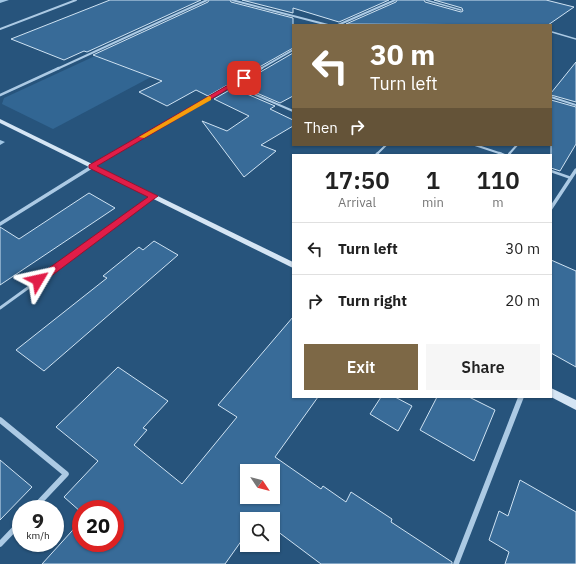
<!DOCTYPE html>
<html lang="en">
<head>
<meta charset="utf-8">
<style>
  :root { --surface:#fff; --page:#f6f6f6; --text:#222; --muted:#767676; --line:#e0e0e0; --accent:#7d6846 }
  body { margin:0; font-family:"IBM Plex Sans",sans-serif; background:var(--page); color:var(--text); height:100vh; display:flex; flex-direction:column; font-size:15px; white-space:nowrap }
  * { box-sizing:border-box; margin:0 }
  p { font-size:13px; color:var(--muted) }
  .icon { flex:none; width:22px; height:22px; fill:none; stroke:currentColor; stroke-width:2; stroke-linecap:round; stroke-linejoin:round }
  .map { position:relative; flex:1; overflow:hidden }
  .details { position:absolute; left:292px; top:154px; width:260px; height:244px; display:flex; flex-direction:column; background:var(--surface); border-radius:0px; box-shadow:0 1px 3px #0004 }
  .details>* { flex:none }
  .banner { position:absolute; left:292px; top:24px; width:260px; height:122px; border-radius:0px; box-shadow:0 1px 3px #0004; background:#7d6846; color:#fff; overflow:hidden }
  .needle { width:26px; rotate:125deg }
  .controls { position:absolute; left:240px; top:464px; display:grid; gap:8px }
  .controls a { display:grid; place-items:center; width:40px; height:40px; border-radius:0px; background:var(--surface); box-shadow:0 1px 3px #0004; font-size:20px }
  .speed { position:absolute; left:12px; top:500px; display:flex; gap:8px; font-size:20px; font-weight:700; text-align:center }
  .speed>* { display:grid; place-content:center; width:52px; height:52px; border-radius:50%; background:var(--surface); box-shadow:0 1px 3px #0004; line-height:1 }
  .speed small { font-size:10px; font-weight:400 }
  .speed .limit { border:6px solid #d22; background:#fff; color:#111 }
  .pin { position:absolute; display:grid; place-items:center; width:34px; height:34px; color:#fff; margin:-17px; border-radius:8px; box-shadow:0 2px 6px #0006 }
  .me { position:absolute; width:44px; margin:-22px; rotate:54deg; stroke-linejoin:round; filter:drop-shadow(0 0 3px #0008) }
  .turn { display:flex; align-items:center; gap:14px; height:84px; padding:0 12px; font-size:18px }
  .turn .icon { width:52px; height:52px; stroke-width:2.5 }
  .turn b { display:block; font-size:28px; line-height:34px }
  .then { display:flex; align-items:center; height:38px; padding:0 12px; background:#0003; gap:8px; font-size:15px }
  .eta { display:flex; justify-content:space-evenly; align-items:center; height:68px; text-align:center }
  .eta b { font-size:24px; font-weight:600; line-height:28px }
  .primary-button { display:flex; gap:8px; margin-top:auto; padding:8px 12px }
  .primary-button a { flex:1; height:46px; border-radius:0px; background:var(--accent); color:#fff; font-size:16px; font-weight:600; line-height:46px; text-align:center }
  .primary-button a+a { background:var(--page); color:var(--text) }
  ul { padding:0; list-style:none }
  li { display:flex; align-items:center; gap:12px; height:52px; padding:0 12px; border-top:1px solid var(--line) }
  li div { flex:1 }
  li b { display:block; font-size:15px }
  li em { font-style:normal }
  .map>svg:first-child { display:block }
  .green { fill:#326693 }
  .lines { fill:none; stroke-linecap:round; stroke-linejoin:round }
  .stream { fill:#a1c6e4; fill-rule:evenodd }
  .building { fill:#386b98; stroke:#cfe3f3; fill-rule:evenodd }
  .lane-far3 { stroke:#accae4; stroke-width:1.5 }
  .lane-far2 { stroke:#accae4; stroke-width:2 }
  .lane-far1 { stroke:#accae4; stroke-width:2.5 }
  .lane { stroke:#accae4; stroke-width:3 }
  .street-far3 { stroke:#accae4; stroke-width:2 }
  .street-far2 { stroke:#accae4; stroke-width:2.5 }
  .street-far1 { stroke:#accae4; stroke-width:3.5 }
  .street { stroke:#accae4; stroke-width:5.5 }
  .secondary { fill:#d5e5f4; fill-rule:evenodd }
  .route { fill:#e11d48; stroke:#92132f }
  .slow { fill:#f59e0b }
</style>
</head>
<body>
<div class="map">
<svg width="576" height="564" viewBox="0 0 576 564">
  <rect width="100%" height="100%" fill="#27547c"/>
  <polygon class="green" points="95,56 151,77 53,129 2,104 4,98"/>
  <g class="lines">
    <g class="stream">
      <polygon points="0,0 9,0 0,3"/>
      <polygon points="0,140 5,142 0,145"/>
    </g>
  </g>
  <g class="building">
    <polygon points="110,0 201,0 87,52 84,51 64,60 11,39"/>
    <polygon points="209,0 230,0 231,2 293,18 293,48 208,96 196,90 167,106 139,92 162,81 93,55 208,2"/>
    <polygon points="242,0 389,0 339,22 293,8 293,13"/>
    <polygon points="397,0 424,0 425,2 461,12 463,11 462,8 434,0 546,0 574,7 548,25 346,24 396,2"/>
    <polygon points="293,53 293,96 280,103 238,85"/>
    <polygon points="576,62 576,102 551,95 551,93"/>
    <polygon points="233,88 275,106 270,109 293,120 293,126 261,145 276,151 244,177 202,121 227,131 249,116 214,99"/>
    <polygon points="551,100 576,107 576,144 560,171 551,168"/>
    <polygon points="89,193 115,208 0,285 0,227 19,239"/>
    <polygon points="154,241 178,255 44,371 16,350 107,278 103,276 139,247 143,250"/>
    <polygon points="551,260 576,271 576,367 551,353"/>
    <path d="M293,317V397H318L275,457L321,489L323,486L346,502L351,492L392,519L391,522L452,562V564H321L273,528V519H261L258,517L256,519H247V533L225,564H42L81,521V543H115V509H81V512L64,497L98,461L56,427L118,367L168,401L143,428L147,430L134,445L182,484L237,417L218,405ZM247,471H273V497H247Z"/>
    <polygon points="381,397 395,397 412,406 398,431 370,414"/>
    <polygon points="437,397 469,397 495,410 474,461 420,430"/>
    <polygon points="0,460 32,487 0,520"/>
    <polygon points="520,480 576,512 576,564 505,564 509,552 489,540 499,511 508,516"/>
  </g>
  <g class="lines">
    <g class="lane-far3">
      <polyline points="426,0 461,10"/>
      <polyline points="552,32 576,39"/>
    </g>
    <g class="lane-far2">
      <polyline points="233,85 293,111"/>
      <polyline points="551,97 576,105"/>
      <polyline points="475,145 502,154"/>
      <polyline points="377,154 386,145"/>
      <polyline points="509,154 517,145"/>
    </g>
    <g class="lane-far1">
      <polyline points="499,153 504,155"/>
      <polyline points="376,155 378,153"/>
      <polyline points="509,155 510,153"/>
      <polyline points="551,171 571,178"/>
      <polyline points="64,262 154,196"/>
    </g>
    <polyline class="lane" points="0,308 65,261"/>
    <g class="street-far3">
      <polyline points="232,0 328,25"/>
      <polyline points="338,25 395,0"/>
      <polyline points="0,29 76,0"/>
      <polyline points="57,69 207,0"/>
      <polyline points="260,69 293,50"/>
    </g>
    <g class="street-far2">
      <polyline points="0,95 59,68"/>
      <polyline points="112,154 262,68"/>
    </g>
    <g class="street-far1">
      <polyline points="551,208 576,170"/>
      <polyline points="0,224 114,153"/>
    </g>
    <g class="street">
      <polyline points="0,420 66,474 33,509"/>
      <polyline points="0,544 21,522"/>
      <polyline points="456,564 521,397"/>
    </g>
    <g class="secondary">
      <polygon points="0,119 293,262 293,268 0,123"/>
      <polygon points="551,388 576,400 576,410 551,397"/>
    </g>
  </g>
  <polygon class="route" points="242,77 247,78 97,166 158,196 42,283 35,283 34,280 35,278 148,197 89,168 89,165"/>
  <polygon class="slow" points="209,96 211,97 211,100 144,138 139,137"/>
</svg>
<div class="controls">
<a><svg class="needle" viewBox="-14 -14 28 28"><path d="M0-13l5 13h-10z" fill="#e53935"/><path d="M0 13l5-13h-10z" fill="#767676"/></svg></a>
<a><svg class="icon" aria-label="search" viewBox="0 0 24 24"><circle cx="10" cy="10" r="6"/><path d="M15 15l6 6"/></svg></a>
</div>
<div class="speed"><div>9<small>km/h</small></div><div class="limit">20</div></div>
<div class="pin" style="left:244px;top:78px;background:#d93025"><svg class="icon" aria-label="arrive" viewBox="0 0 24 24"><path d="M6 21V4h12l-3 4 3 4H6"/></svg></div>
<svg class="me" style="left:38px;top:280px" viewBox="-20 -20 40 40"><path d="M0-17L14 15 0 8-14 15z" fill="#e11d48" stroke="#fff" stroke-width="4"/></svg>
<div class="banner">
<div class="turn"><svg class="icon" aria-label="left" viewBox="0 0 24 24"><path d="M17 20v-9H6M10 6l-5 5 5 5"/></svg><div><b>30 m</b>Turn left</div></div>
<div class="then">Then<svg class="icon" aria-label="right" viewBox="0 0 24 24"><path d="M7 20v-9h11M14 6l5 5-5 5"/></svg></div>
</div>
<section class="details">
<div class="eta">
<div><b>17:50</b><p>Arrival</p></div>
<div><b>1</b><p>min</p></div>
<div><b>110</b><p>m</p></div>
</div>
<ul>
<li><svg class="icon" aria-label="left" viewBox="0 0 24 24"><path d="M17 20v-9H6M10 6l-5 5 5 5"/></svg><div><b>Turn left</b></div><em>30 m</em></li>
<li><svg class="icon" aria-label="right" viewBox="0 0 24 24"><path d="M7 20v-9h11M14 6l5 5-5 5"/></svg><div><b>Turn right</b></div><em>20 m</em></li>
</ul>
<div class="primary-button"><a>Exit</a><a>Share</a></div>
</section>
</div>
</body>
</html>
